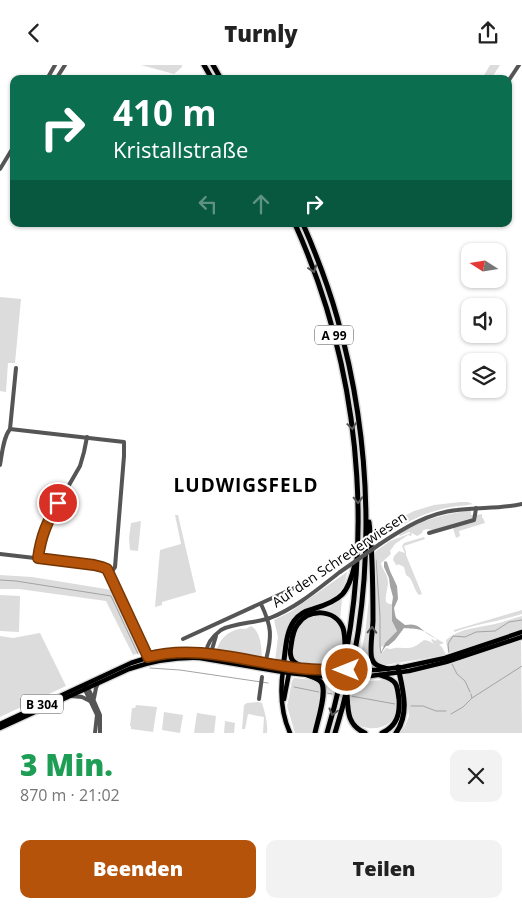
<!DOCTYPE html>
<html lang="de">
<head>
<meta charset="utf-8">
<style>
  :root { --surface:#fff; --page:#f2f2f2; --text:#222; --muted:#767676; --accent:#b45309 }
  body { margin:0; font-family:"Open Sans",sans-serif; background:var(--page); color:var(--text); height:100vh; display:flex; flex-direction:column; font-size:19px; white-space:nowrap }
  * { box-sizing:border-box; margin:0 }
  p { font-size:16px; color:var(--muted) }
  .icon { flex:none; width:28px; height:28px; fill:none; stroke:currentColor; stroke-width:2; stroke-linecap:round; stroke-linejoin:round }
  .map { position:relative; height:668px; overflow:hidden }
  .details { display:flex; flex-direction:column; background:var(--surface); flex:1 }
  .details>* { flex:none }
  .guide { position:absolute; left:10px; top:10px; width:502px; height:152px; border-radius:10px; box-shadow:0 1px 4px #0004; background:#0b6e4f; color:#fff; overflow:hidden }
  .needle { width:32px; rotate:282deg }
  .controls { position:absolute; left:461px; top:178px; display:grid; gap:10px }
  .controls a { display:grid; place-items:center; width:45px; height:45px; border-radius:10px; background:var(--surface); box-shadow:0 1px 4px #0004; font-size:25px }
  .pin { position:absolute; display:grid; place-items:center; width:42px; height:42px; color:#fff; margin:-21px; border:2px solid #fff; border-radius:50%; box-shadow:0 1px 5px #0007 }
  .me { position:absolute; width:55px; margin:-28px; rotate:270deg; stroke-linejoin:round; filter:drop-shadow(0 0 4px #0008) }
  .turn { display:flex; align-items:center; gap:18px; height:105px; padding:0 20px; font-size:22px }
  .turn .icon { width:65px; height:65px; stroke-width:2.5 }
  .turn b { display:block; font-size:35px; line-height:42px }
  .lanes { display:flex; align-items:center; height:48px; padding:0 20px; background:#0003; justify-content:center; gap:25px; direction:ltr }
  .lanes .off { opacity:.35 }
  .round { display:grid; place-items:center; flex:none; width:52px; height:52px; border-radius:10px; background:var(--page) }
  .headline { display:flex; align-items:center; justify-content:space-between; height:85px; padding:0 20px }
  h1 { font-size:30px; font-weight:800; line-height:38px; color:#1e9e55 }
  .primary-button { display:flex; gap:10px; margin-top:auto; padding:10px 20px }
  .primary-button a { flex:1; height:58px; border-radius:10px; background:var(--accent); color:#fff; font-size:20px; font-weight:800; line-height:58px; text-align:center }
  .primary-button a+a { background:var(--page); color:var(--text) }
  header { display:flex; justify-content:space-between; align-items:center; height:65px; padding:0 20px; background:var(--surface); font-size:22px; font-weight:800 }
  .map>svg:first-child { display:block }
  .green { fill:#dcdcdc }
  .water { fill:#a3a3a3 }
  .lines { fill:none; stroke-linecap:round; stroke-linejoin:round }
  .stream { stroke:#a3a3a3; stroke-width:1 }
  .major-casing { stroke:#dbdbdb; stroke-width:7 }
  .highway-casing { stroke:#dbdbdb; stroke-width:8 }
  .minor { stroke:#555; stroke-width:4 }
  .major { stroke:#000; stroke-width:4.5 }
  .highway { stroke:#000; stroke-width:5 }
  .major-bridge-casing { stroke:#dbdbdb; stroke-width:7; stroke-linecap:butt }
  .minor-bridge { stroke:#555; stroke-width:4 }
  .major-bridge { stroke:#000; stroke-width:4.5 }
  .oneway { stroke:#595959 }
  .route-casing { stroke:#753606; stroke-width:12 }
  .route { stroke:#b45309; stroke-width:9 }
  .labels { text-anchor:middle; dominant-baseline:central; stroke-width:4; stroke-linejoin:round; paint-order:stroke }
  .shield { fill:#fff; stroke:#4c4c4c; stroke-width:1 }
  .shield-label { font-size:12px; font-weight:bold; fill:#000 }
  .street-label { font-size:14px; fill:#000; stroke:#fff }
  .district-label { font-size:19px; font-weight:bold; letter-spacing:1px; fill:#000; stroke:#fff }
</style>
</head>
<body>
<header><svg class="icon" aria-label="back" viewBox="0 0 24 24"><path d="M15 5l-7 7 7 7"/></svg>Turnly<svg class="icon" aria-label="share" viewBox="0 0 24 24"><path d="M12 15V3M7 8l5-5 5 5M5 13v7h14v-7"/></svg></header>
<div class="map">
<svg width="522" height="668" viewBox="0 0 522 668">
  <rect width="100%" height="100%" fill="#fff"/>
  <g class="green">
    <polygon points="141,0 182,0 182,2 174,9"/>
    <polygon points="490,0 500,0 491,14 482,14"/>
    <polygon points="0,232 21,234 15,298 8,298 6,327 0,326"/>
    <path d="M460,437H468L473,439C465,441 455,441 446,443C420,449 399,461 377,476V471L385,459L400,456V453L414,446L434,440Z"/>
    <path d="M466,446H471V450H474L473,453L471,455L433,465L428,464L423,465L422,468L417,471L412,468L411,471L408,470L395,479L390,486L391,489L381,498C382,505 388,509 388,517C388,524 385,530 386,537L389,539H392V556L397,566L385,578L384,581L381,582V586L382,588L386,583L390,584C397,582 400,583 408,583C414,583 420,578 424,575L429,576L434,579L431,575L432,574L436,576L437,574L444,578L439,580L442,582L446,590L385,600C378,599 374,596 373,589L375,524L374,488L376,487V486L390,476L411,468L409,467L400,471L399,470C414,456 446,449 466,446Z"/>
    <polygon points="482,449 482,453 483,453 485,458 459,466 460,471 456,473 453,463 475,455 477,450"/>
    <polygon points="175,450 178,450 196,527 162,537 162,540 155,542 160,485 181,479"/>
    <polygon points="141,456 138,486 130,485 129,473 131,458"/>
    <path d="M424,472L425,474L404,481L406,487V490L422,529L419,530C413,525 414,514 406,510L404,502L398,499L397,501L393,495L394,491L399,486L405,488L402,481L404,478Z"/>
    <path d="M347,507C343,544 311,532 293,553C283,565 282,580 280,595L278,596H275L278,572L274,555L290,547Z"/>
    <polygon points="0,510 32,512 112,525 141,587 133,590 106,536 19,524 0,524"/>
    <polygon points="0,530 20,531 19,567 0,566"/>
    <polygon points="342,534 340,554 320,546 330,542"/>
    <polygon points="369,534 371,535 368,600 359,599 365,569"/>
    <path d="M522,545V549C500,556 476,559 454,567V565Z"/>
    <path d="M319,550C322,551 327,551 330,553C348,562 341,585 338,600C327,601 304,603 296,595C291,590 293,585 294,580C296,563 300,551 319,550Z"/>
    <path d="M522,551V565L451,588V587H448L446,575C460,563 477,563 495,559C504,557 513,553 522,551Z"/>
    <path d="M251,561C261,567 261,581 262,592L217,585C219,573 233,562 246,564Z"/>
    <polygon points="40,568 66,621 0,652 0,571 13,573"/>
    <polygon points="521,575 522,668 400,668 405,661 409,651 404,611 407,608 453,597"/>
    <path d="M294,613C306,615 315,612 321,624L313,668H295L287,641L292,616Z"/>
    <path d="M383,615L389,616L393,619C394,627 397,638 396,646C392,668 359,668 351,652C348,641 353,627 355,617Z"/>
    <path d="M258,637L262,638C265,648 268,658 267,668H263L264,652L248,649L245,664H242L244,640L247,638Z"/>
    <polygon points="136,640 157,642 153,667 131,664 131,661 130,661 132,643 135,643"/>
    <polygon points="164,647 183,650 180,668 162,665"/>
    <polygon points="197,648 216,651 214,668 194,668"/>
    <polygon points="225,656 235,658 234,668 224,668"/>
  </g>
  <path class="water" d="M385,496L387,497L390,506L397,521L398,534L394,543L395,549L396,553L405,560C418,558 418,562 428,569C431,571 435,573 439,575C433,572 427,567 421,565C415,563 410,564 404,563L395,575L388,581H386L381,588L385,578L397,566L392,556V539L393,532L390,521L389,513L384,502V497Z"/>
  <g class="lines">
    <g class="stream">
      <polyline points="376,495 380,551 380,581 381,588 382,587"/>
      <polyline points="0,515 16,516 111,531 138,589"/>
      <polyline points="449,588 448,579 453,571 465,572 476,567 495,566 509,557 522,555"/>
      <polyline points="451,597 457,609 465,616 470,627"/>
      <polyline points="150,603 180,605 268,618"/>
      <polyline points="294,622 319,627"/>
      <polyline points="327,628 332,629"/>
      <polyline points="351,631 395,639"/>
      <polyline points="472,633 522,601"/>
      <polyline points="411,641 423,641 436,646 446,646"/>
      <polyline points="451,649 463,642 472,633 471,629"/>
    </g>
    <defs>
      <g id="major">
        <path d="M283,605C280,626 281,648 290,668"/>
        <polyline points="316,605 330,605"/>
        <polyline points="364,605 376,605 403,602 445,593 522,567"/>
        <polyline points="362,612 409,606 446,597 522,572"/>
        <polyline points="284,634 289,608"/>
        <polyline points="0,659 131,598 156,590 174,587 190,587 211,589 308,605"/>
        <path d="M0,663L129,604C153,596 175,592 200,593L289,608L328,612"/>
      </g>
      <g id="highway">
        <polyline points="204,0 212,14"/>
        <polyline points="213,0 221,14"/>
        <path d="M295,159C367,320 377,499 327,668"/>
        <path d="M303,159C316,189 328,220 337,252C375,386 377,534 335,668"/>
        <path d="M369,457C373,489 373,522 373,555C373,564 369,586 372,594C374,601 382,602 388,604"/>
        <path d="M283,601C286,586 285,569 294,556C299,549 305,546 313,544C342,535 348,529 355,499"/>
        <path d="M319,605C312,602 299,603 293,596C290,592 290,586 291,581C292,573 293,565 298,559C309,543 335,544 343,563C345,569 345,576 345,583"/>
        <path d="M307,610C312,612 317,613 321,617C328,626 317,657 315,668"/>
        <path d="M380,610C385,612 391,613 395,618C398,622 398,629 399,634C400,649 397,661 382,668"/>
        <path d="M347,628C348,646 347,660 365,668"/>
        <path d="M396,668C410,648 403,625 398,602"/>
      </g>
    </defs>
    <use href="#major" class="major-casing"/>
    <use href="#highway" class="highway-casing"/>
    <g class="minor">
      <polyline points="47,14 55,0"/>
      <polyline points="56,14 65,0"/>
      <polyline points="509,15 519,0"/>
      <polyline points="0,104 14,81"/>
      <polyline points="10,364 124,377 124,391 115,502 110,509"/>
      <path d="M0,400C2,389 3,373 10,364L16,303"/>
      <polyline points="429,468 474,455 475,450 476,443"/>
      <path d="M380,479C404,463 428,448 457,445C479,442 501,444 522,439"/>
      <polyline points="0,489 95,500 105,503 111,512 149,598"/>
      <polyline points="38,493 39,480 46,460 80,401 84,387 87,372"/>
      <path d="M261,539C272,562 272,571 266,595"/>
      <polyline points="183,574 305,518"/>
      <path d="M207,590C205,580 213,571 221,565C233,558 256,558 270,553C296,543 318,524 340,507"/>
      <polyline points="210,591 216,571"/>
      <polyline points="86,621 90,627 100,650 100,668"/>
      <polyline points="85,622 86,627 97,650 95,668"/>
      <polyline points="71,631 82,632 90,636"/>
      <polyline points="94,633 96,623 98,618"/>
      <polyline points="259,634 262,612"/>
    </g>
    <use href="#major" class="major"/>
    <use href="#highway" class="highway"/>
    <defs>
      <g id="major-bridge">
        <polyline points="330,605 364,605"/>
        <polyline points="328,612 362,612"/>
      </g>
    </defs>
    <use href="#major-bridge" class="major-bridge-casing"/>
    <polyline class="minor-bridge" points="340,507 380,479"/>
    <use href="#major-bridge" class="major-bridge"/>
  </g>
  <defs><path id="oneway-chevron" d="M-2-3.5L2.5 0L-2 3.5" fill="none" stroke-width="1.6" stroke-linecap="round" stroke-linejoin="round" transform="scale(1.25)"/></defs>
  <g class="oneway">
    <use href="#oneway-chevron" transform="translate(313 204) rotate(70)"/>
    <use href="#oneway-chevron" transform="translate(352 361) rotate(82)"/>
    <use href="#oneway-chevron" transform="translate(358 435) rotate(88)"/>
    <use href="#oneway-chevron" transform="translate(372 565) rotate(-88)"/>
    <use href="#oneway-chevron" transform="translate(333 647) rotate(105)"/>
  </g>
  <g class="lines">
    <defs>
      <path id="route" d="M58,438C47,457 41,471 38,493L94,500L102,502L107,504L148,592C197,579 247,597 297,603C313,605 330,605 347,605"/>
    </defs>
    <use href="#route" class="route-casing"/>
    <use href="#route" class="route"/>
  </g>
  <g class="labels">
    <g class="shield">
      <rect x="315" y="260.5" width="38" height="19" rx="4"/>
      <rect x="21" y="629.5" width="42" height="19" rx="4"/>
    </g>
    <g class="shield-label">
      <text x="334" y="270">A 99</text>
      <text x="42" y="639">B 304</text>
    </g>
    <g class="street-label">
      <text transform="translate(339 494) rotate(-34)">Auf den Schrederwiesen</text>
    </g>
    <g class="district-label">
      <text x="246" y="420">LUDWIGSFELD</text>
    </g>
  </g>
</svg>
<div class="controls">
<a><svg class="needle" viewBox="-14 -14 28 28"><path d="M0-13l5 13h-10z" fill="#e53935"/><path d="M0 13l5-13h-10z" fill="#767676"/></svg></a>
<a><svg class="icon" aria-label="sound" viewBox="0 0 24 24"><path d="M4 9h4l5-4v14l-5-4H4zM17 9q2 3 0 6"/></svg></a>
<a><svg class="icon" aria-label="layers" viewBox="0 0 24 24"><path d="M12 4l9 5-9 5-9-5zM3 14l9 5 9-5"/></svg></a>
</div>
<div class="pin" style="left:58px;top:438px;background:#d93025"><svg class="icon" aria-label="arrive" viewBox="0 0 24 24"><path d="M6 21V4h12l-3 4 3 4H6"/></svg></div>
<svg class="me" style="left:347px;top:605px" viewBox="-20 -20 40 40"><circle r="17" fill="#b45309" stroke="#fff" stroke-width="3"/><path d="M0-11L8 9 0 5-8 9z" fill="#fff"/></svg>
<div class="guide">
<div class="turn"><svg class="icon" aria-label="right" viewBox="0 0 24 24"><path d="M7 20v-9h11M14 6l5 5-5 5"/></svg><div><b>410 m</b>Kristallstraße</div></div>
<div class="lanes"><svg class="icon off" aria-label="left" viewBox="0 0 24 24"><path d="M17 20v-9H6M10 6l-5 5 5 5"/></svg><svg class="icon off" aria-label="ahead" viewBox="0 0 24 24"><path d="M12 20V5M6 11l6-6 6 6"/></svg><svg class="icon" aria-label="right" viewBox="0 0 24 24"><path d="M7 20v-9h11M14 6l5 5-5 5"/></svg></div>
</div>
</div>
<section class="details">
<div class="headline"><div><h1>3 Min.</h1><p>870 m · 21:02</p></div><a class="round"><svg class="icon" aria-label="close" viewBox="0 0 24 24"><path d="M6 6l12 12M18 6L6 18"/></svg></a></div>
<div class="primary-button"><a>Beenden</a><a>Teilen</a></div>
</section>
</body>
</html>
